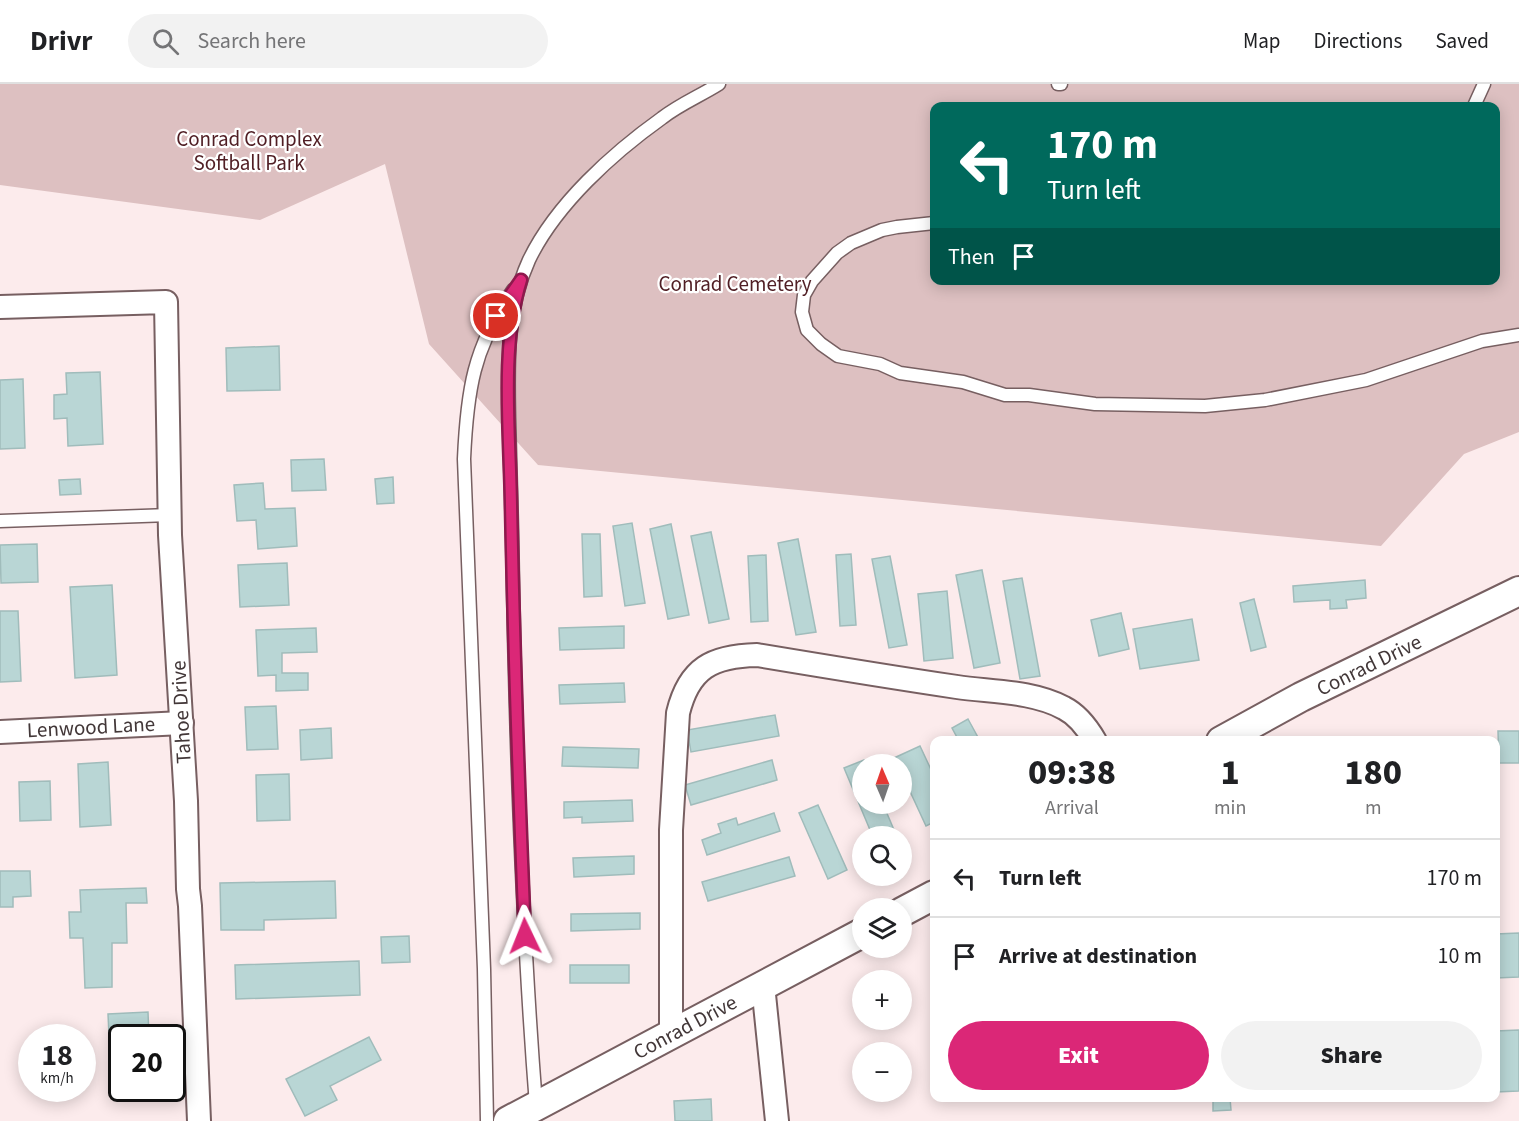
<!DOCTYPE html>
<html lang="en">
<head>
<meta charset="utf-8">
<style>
  :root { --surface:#fff; --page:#f2f2f2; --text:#202124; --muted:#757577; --line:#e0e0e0; --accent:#db2777 }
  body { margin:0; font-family:"Source Sans 3",sans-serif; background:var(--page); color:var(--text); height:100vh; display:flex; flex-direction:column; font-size:22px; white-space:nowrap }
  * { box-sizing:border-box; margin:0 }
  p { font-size:20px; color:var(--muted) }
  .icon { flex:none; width:33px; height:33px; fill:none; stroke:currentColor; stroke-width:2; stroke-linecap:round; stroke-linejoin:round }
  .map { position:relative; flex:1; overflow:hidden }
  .details { position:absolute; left:930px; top:652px; width:570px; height:366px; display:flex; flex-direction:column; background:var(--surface); border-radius:12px; box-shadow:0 3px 15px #0003 }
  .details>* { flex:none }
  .hud { position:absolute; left:930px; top:18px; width:570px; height:183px; border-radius:12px; box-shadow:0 3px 15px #0003; background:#00695c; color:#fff; overflow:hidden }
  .needle { width:39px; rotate:358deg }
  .buttons { position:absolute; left:852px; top:670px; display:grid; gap:12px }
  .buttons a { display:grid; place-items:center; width:60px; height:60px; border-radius:50%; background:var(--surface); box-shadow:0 3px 15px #0003; font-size:30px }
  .speed { position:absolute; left:18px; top:940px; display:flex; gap:12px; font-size:30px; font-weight:700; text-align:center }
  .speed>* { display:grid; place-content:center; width:78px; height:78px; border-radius:50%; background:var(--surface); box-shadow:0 3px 15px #0003; line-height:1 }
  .speed small { font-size:15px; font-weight:400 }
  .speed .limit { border:3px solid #111; border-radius:9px; background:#fff; color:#111 }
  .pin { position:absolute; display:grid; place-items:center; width:51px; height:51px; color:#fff; margin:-26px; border:3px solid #fff; border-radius:50%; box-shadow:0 2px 6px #0007 }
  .me { position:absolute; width:66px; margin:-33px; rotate:358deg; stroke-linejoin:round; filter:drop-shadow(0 0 4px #0008) }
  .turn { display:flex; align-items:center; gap:21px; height:126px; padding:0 18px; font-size:27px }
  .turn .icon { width:78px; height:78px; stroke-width:2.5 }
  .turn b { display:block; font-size:42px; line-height:51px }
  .then { display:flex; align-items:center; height:57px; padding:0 18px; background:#0003; gap:12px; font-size:22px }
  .eta { display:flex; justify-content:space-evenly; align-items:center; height:102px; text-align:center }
  .eta b { font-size:36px; font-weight:800; line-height:42px }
  .button { display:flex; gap:12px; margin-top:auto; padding:12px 18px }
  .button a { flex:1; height:69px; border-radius:36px; background:var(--accent); color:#fff; font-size:24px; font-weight:800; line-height:69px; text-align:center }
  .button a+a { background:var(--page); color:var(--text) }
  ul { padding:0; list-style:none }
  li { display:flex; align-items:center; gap:18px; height:78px; padding:0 18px; border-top:2px solid var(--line) }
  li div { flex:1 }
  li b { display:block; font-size:22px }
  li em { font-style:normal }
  header { display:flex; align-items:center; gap:36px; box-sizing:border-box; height:84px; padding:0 30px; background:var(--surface); border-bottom:2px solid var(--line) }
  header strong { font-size:28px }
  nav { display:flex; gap:33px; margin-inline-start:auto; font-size:21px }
  .search { width:420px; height:54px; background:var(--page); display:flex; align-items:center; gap:15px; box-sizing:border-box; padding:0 21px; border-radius:33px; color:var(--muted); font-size:22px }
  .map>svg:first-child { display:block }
  .green { fill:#ddc0c1; fill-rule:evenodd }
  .building { fill:#b9d6d5; stroke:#a0bcbb; stroke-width:1.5 }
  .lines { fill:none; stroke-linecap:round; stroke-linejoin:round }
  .service-casing { stroke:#775f61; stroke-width:15 }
  .minor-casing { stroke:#775f61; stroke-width:26 }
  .tertiary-casing { stroke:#775f61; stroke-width:32 }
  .service { stroke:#fff; stroke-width:12 }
  .minor { stroke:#fff; stroke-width:22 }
  .tertiary { stroke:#fff; stroke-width:28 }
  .route-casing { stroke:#8e194d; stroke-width:15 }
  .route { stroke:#db2777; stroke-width:10 }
  .labels { text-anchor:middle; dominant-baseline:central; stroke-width:4.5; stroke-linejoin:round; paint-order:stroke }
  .park-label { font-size:21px; fill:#501e24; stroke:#fff }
  .street-label { font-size:21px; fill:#423738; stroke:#fff }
</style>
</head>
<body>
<header>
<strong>Drivr</strong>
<div class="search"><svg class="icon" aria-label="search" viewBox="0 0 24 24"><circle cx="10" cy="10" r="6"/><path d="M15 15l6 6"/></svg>Search here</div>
<nav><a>Map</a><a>Directions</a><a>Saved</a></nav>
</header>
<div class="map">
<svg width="1519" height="1037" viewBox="0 0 1519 1037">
  <rect width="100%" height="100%" fill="#fcebec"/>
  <path class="green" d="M0,0H1519V348L1464,370L1381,462L538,381L429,260L385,80L260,136L0,101ZM934,22H1496V196H934Z"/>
  <g class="building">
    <polygon points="279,262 280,306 227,307 226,264"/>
    <polygon points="100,288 103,360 68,362 67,334 54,335 54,311 67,310 66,289"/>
    <polygon points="23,295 25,364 0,365 0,296"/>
    <polygon points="324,375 326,406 292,407 291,376"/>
    <polygon points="393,393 394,419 377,420 375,395"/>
    <polygon points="80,395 81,410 60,411 59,396"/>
    <polygon points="263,399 265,425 295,424 297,462 258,465 256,436 237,437 234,401"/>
    <polygon points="632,439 645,519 625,522 613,442"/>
    <polygon points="671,440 689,531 668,535 650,445"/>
    <polygon points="711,448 729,535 709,539 691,452"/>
    <polygon points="582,450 600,450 602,512 584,513"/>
    <polygon points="798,455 816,548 796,551 778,459"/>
    <polygon points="37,460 38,498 1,499 0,461"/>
    <polygon points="851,470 856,541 840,542 836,471"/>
    <polygon points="766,471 768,537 751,538 748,472"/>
    <polygon points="890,472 907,561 889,564 872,475"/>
    <polygon points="287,479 289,521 240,523 238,481"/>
    <polygon points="982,486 1000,579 974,584 956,491"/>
    <polygon points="1022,494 1040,592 1020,595 1003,497"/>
    <polygon points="1365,496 1366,514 1346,516 1347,524 1330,525 1330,516 1294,518 1293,502"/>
    <polygon points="112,501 117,591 75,594 70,503"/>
    <polygon points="947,507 953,574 924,577 918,510"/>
    <polygon points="1254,515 1266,563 1251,567 1240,519"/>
    <polygon points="0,527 18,527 21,597 0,598"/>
    <polygon points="1121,529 1129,565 1099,572 1091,536"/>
    <polygon points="1192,535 1199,576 1140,585 1133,545"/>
    <polygon points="624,542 624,564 560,566 559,544"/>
    <polygon points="316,544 317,568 282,569 282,589 308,589 308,606 276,607 276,591 258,592 256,546"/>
    <polygon points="624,599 625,618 560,620 559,601"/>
    <polygon points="276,622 278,665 247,666 245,623"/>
    <polygon points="775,631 779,652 691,668 687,646"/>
    <polygon points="968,635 980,657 959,657 952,644"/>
    <polygon points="331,644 332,674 301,676 300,646"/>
    <polygon points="1498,647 1519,647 1519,679 1499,679"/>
    <polygon points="920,662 934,692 934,738 926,742 902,690 902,681 897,681 894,674"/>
    <polygon points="563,663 639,665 638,684 562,682"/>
    <polygon points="772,676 777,696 691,721 685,701"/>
    <polygon points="864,676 866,681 862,681 862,720 883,720 897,753 873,753 844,684"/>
    <polygon points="108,678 111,741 80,743 78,680"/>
    <polygon points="289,690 290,736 257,737 256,691"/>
    <polygon points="50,697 51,736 20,737 19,698"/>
    <polygon points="632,716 633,737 582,739 582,733 564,734 564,718"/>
    <polygon points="818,721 847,786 828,795 799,729"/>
    <polygon points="774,729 780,747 707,771 702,756 721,749 718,740 736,734 738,741"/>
    <polygon points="634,772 634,790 574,793 573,774"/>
    <polygon points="789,773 795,792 708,817 702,798"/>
    <polygon points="0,787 30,787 31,812 13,813 13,823 0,823"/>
    <polygon points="335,797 336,834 264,836 264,846 221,846 220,799"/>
    <polygon points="146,804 147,819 126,819 127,859 112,859 112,903 85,904 83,854 70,854 69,828 81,828 80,806"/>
    <polygon points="640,829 640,845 571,847 571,830"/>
    <polygon points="1519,849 1519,893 1496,894 1496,850"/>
    <polygon points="409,852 410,878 382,879 381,853"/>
    <polygon points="359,877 360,911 236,915 235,881"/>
    <rect x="570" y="881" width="59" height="18"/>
    <polygon points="148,928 149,954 122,954 122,1005 152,1005 152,1013 112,1014 108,930"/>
    <polygon points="1519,946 1519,1007 1496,1008 1496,947"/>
    <polygon points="369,953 381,976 330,1002 337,1016 305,1032 286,995"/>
    <polygon points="1213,1014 1230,1014 1231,1026 1213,1027"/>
    <polygon points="711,1015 712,1037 675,1037 674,1017"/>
  </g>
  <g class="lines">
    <defs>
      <g id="service">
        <polyline points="1058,0 1061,0"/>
        <polyline points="1474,22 1484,0"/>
        <polyline points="934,139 897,143 882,146 851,159 837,169 812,197 804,211 802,228 807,246 821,260 838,272 880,280 900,289 963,298 1005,311 1029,311 1095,320 1205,322 1265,316 1366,296 1482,257 1519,251"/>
        <polyline points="0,437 170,431"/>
        <path d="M536,1021C521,830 515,638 512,446C511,409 510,372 509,334C508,280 506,226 529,176C556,120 613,69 662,34C680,20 700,12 719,0"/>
        <path d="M487,1037L484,885L464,375C467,307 473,264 513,206"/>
      </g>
      <g id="minor">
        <polyline points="0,223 166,218 170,451 186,717 188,805 190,822 199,1037"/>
        <polyline points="0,648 182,639"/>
        <polyline points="763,901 777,1037"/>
        <path d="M671,950V746L678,629C689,584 712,572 757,571C823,582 890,593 957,603C991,608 1033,607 1064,624C1078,631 1088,645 1095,657"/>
      </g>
      <g id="tertiary">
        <polyline points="1221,657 1301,613 1519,507"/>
        <polyline points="902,828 934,811"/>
        <polyline points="508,1037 862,849"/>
      </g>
    </defs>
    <use href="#service" class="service-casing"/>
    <use href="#minor" class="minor-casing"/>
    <use href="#tertiary" class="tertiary-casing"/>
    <use href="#service" class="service"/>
    <use href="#minor" class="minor"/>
    <use href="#tertiary" class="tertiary"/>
  </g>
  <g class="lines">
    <defs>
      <path id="route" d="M496,232L521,196C500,263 510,350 511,421C514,565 519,708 525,852"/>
    </defs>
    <use href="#route" class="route-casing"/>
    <use href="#route" class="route"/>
  </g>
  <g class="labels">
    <g class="park-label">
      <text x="249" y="55">Conrad Complex<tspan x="249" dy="24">Softball Park</tspan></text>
      <text x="735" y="200">Conrad Cemetery</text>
    </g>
    <g class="street-label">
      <text transform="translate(1369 581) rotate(-26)">Conrad Drive</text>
      <text transform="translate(181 628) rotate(-93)">Tahoe Drive</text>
      <text transform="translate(91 643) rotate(-3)">Lenwood Lane</text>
      <text transform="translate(685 943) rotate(-28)">Conrad Drive</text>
    </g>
  </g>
</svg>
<div class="buttons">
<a><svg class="needle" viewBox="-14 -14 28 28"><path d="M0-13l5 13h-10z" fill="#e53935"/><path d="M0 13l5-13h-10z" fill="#757577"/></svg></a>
<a><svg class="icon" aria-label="search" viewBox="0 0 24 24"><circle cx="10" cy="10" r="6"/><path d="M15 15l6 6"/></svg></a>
<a><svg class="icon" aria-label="layers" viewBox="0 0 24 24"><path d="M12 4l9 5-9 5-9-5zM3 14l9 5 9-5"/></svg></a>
<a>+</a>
<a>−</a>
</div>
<div class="speed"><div>18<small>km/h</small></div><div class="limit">20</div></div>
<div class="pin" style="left:496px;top:232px;background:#d93025"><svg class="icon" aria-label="arrive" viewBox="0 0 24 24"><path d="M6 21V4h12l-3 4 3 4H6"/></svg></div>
<svg class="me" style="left:525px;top:852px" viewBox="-20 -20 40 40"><path d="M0-17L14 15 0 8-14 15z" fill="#db2777" stroke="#fff" stroke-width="4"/></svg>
<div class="hud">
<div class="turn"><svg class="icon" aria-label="left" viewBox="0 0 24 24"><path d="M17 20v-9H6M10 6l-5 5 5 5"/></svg><div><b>170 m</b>Turn left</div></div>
<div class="then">Then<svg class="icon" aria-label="arrive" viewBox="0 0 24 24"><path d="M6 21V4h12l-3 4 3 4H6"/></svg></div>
</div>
<section class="details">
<div class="eta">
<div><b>09:38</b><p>Arrival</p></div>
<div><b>1</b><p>min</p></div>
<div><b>180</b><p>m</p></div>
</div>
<ul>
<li><svg class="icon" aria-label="left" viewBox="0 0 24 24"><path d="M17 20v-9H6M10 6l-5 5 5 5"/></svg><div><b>Turn left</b></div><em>170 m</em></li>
<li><svg class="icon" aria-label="arrive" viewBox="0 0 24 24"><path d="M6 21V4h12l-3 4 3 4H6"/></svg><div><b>Arrive at destination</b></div><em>10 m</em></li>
</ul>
<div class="button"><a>Exit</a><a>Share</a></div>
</section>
</div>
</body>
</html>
